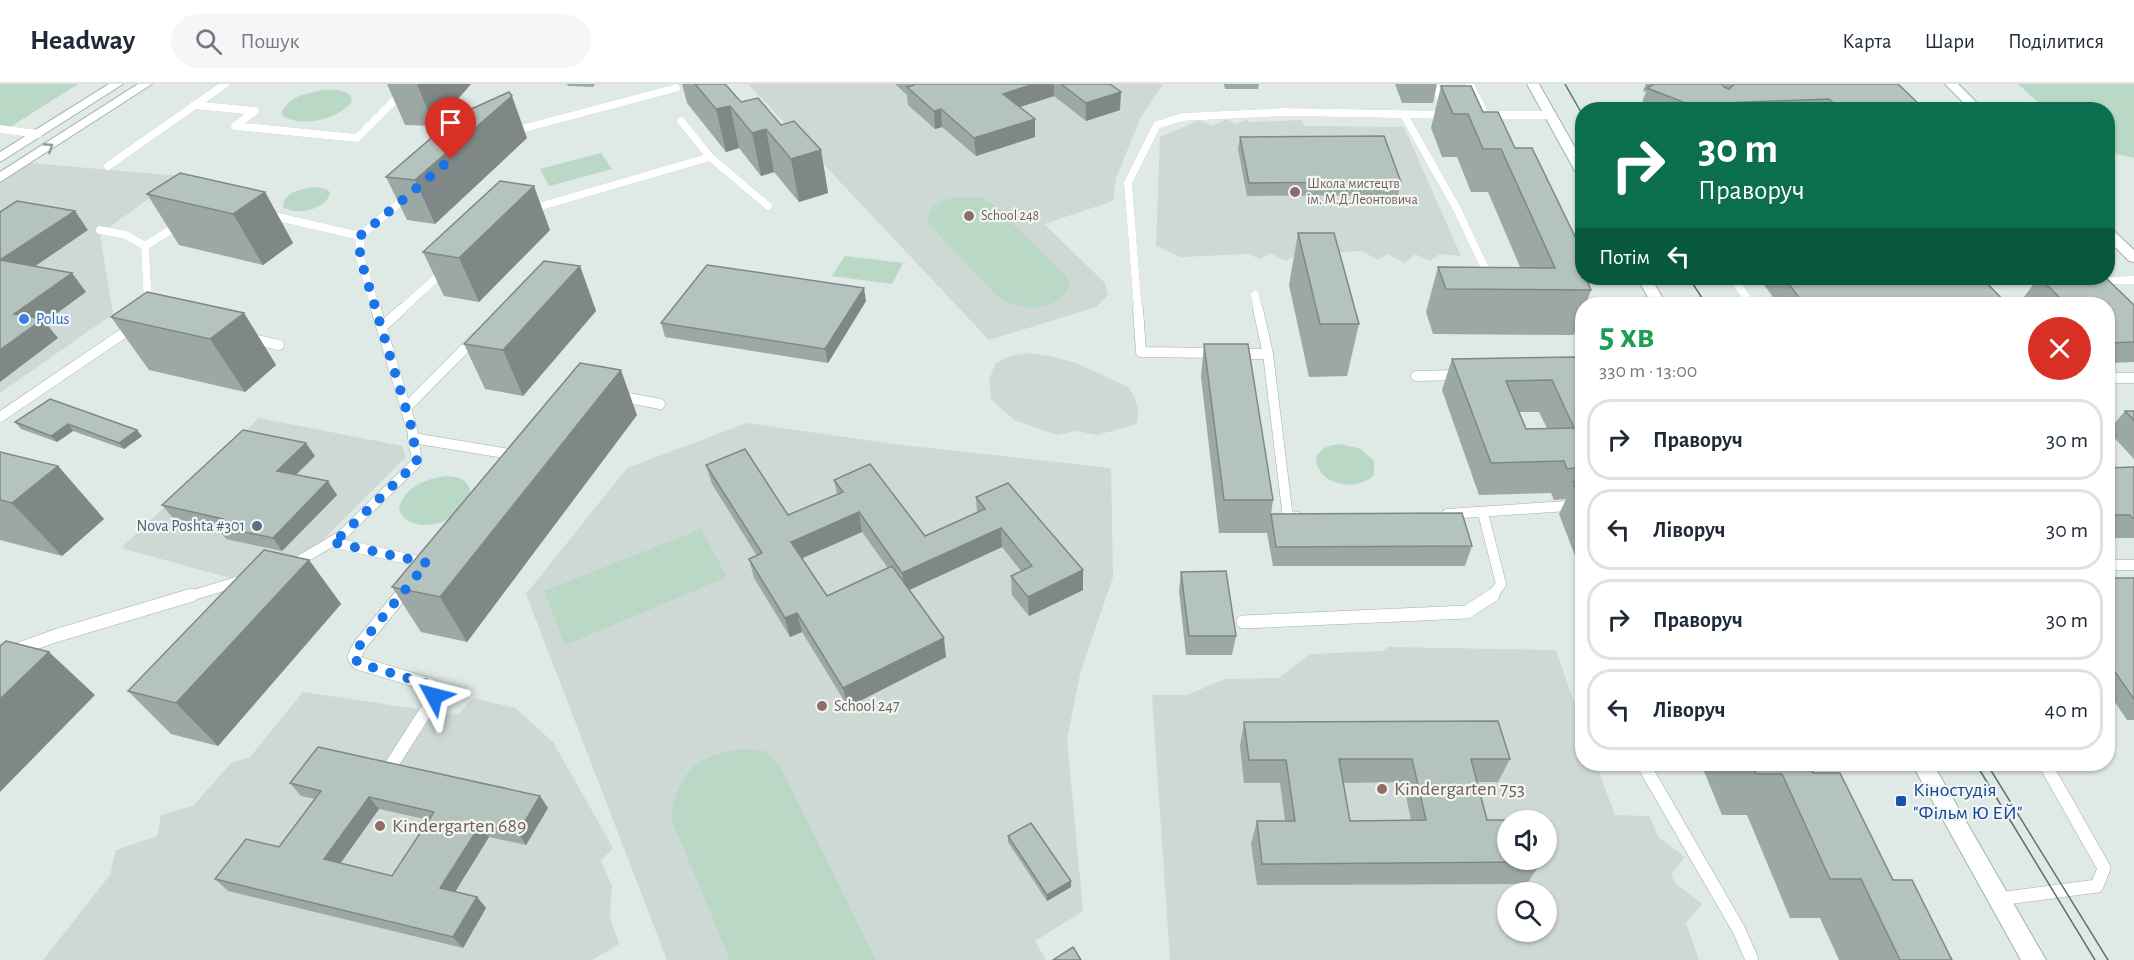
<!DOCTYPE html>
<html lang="uk">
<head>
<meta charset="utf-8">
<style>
  :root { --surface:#fff; --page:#f6f6f7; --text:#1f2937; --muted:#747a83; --line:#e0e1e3 }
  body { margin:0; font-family:"Alegreya Sans",sans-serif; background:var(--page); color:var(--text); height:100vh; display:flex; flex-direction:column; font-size:22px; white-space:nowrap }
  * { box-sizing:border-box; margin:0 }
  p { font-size:20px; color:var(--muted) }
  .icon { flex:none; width:33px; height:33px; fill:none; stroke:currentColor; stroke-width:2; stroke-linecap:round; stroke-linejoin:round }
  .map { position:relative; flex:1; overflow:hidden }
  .sheet { position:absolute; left:1575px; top:213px; width:540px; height:474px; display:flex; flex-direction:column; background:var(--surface); border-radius:24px; box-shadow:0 2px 4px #0004 }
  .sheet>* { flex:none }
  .guide { position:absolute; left:1575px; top:18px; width:540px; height:183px; border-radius:24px; box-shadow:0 2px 4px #0004; background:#0b6e4f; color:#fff; overflow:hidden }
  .buttons { position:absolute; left:1497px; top:726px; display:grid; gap:12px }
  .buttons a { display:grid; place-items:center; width:60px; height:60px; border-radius:50%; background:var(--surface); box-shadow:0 2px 4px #0004; font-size:30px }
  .pin { position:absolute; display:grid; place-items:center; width:51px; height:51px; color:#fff; margin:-62px -26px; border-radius:50% 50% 50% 0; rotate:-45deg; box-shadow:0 0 6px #0007 }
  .pin .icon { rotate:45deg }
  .me { position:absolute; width:66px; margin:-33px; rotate:308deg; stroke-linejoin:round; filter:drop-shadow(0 0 4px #0008) }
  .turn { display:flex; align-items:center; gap:21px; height:126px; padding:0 24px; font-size:27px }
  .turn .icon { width:78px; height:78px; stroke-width:2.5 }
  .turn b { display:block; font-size:42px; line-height:51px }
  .then { display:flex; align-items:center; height:57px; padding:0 24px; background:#0003; gap:12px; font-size:22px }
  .round { display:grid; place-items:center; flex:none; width:63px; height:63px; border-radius:32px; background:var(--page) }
  .overview { display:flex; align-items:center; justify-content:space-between; height:102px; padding:0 24px }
  h1 { font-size:36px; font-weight:700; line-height:45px; color:#1e9e55 }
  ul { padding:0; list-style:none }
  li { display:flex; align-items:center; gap:18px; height:81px; margin:0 12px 9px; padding:0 12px; border:3px solid var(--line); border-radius:24px }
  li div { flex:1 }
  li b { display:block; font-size:22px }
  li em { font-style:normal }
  header { display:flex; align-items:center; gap:36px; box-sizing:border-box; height:84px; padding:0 30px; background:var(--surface); border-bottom:2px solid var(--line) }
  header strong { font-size:28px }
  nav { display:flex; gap:33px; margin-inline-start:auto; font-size:21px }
  .search { width:420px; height:54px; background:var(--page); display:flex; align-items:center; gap:15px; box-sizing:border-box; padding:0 21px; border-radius:33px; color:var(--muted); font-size:22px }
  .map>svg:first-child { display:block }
  .built { fill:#ced8d5; fill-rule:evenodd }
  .green { fill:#bad8c6 }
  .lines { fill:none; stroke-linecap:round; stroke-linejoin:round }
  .lane-far2-casing { stroke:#a3b0ad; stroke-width:8 }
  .lane-far1-casing { stroke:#a3b0ad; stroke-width:11 }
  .lane-casing { stroke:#a3b0ad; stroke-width:14 }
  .secondary-casing { stroke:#a0b3ae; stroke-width:2 }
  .lane-far2 { stroke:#fff; stroke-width:8 }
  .lane-far1 { stroke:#fff; stroke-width:10 }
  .lane { stroke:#fff; stroke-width:13 }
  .secondary { fill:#fff; fill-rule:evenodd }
  .tram { stroke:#5c736f; stroke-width:1.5 }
  .wall { fill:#9ca8a4; fill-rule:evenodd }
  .shaded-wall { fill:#7f8886 }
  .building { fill:#b5c3bf; stroke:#7f8886; stroke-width:1.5; fill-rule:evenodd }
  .oneway { stroke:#909b9a }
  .route { stroke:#1a73e8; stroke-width:10; stroke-dasharray:0 18 }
  .education-dot { fill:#8d6e63; stroke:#eff6f3; stroke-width:2 }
  .shop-dot { fill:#3f7fe0; stroke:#eff6f3; stroke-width:2 }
  .service-dot { fill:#5c6f8a; stroke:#eff6f3; stroke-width:2 }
  .transit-dot { fill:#1a4fb4; stroke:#eff6f3; stroke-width:2 }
  .labels { text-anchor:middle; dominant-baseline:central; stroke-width:4.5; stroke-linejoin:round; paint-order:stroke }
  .far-education-label { font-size:14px; fill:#785e54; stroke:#eff6f3; text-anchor:start }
  .shop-label { font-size:16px; fill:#366cbe; stroke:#eff6f3; text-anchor:start }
  .service-label { font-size:16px; fill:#4e5e75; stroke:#eff6f3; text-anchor:end }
  .education-label { font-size:16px; fill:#785e54; stroke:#eff6f3; text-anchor:start }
  .near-education-label { font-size:20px; fill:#785e54; stroke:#eff6f3; text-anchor:start }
  .near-transit-label { font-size:20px; fill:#164399; stroke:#eff6f3; text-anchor:start }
</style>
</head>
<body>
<header>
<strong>Headway</strong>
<div class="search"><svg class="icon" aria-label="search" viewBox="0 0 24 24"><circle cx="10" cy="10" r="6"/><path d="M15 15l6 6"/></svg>Пошук</div>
<nav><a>Карта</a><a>Шари</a><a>Поділитися</a></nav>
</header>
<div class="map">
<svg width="2134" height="876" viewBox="0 0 2134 876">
  <rect width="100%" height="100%" fill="#dfe9e6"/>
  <g class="built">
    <polygon points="748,0 1163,0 1140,35 1116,94 1113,117 1044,140 1105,199 1108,211 1096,223 989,256"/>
    <polygon points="1227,35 1235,40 1246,36 1250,38 1302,36 1305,42 1404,43 1461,172 1440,170 1430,177 1415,170 1405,179 1387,170 1378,176 1362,167 1298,170 1286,177 1270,169 1260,175 1248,170 1181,173 1156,162 1160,53 1200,36 1212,42"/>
    <polygon points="30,79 180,92 100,150 113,230 0,309 0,99"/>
    <polygon points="1029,269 1049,272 1076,279 1128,303 1134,312 1138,326 1137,338 1134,341 1097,351 1077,347 1057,351 1014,336 991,315 989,296 995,280 1007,273"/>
    <polygon points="259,334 402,362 406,373 319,460 270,484 230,494 121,464"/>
    <polygon points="747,339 894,360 1111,384 1113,493 1080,590 1067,655 1083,827 1035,857 1046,876 667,876 526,510 627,384"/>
    <path d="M1389,563L1556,566L1582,641V680H1596L1615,731L1649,732L1659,754L1685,773L1671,790L1675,799L1702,820L1686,839L1699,876H1170L1152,611H1187L1225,595L1279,594L1310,570L1382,567ZM1508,736H1546V776H1508ZM1508,808H1546V848H1508Z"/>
    <polygon points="303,608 458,631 473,614 515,624 553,658 613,764 601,777 612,802 610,833 619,860 592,876 43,876 110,791 116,766 157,752 161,731 193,722 231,679 250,673"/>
  </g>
  <g class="green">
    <polygon points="0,0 78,0 7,45 0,45"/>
    <polygon points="2018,0 2134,0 2134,74 2108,68 2108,26 2045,25"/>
    <path d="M322,6C332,6 345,4 352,14L351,19C337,35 301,45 282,31V27L290,17L299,12Z"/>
    <polygon points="601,69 612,85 549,102 540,85"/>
    <path d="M318,103L328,106L330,109C326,126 296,132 283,123C283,107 305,104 318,103Z"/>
    <path d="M954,113H980L991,119L1065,191L1070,201L1060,216L1041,223L1028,224L1015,221L999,214L928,139C928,121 939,118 954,113Z"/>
    <polygon points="845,172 903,179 892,200 832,192"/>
    <path d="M1341,360L1361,365L1374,377V391C1357,408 1317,402 1316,374C1321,363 1330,361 1341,360Z"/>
    <path d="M446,392C459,393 468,395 471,409C466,416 460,426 453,432C438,444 406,446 399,425C404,403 425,395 446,392Z"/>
    <polygon points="701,445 727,493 565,561 544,507"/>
    <path d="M744,665L765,667L780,682L876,876H730L671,734C678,687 696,671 744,665Z"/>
  </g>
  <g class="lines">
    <defs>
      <g id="lane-far2">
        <polyline points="1434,0 1444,22"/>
        <polyline points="1470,0 1487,35"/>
        <polyline points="194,21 255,27 235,42 357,54 411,0"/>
        <polyline points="1404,31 1457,125 1490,195"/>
        <polyline points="1485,31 1551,31"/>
        <polyline points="681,37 710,73 768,122"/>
        <polyline points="0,45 38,50"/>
        <polyline points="510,48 676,4"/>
        <polyline points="108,82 225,0"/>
        <polyline points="528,126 710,73"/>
        <polyline points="265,130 360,152"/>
        <polyline points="100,146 126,151 145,162"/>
        <polyline points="145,162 148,222"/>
        <polyline points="145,162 180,140"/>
        <polyline points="1733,194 1751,220"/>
        <polyline points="2095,197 2134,196"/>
        <polyline points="1255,211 1258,226"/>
        <polyline points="376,226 360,173 360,152 410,110"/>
        <polyline points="401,226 446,185"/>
        <polyline points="1138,226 1128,99 1157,41 1182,33 1285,28 1448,31"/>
      </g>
      <g id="lane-far1">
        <polyline points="1138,225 1141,268 1216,269"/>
        <polyline points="1258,225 1268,270 1288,434 1297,433"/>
        <polyline points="382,243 402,225"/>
        <polyline points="248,254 279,261"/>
        <polyline points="1238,270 1268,270"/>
        <polyline points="1416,292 1460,291"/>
        <polyline points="2108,294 2134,294"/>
        <polyline points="618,312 660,320"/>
        <polyline points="406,324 475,254"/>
        <polyline points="0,333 134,242"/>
        <polyline points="413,354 516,371"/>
        <polyline points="1483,429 1501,500 1491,513"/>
        <polyline points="1447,430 1582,421"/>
        <polyline points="331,458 427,479"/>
        <polyline points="292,481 341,452 417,378 412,345 376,225"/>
        <polyline points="2108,481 2134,481"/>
        <polyline points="187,513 243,496"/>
        <polyline points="400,513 407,504"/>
      </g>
      <g id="lane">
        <polyline points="1243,538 1467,528 1493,511"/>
        <polyline points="0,572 55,552 192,511"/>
        <polyline points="392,680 433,616 431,601 358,579 354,573 360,561 401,511"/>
        <polyline points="1643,680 1739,846 1752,876"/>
        <polyline points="1999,815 2097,802 2104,784 2045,680"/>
      </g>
      <g id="secondary">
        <polygon points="109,0 123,0 0,78 0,68"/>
        <polygon points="138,0 152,0 0,98 0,88"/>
        <polygon points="1527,0 1539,0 1582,76 1582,91 1575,87"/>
        <polygon points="1945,0 1958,0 1984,26 1971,26"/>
        <polygon points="2108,145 2113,146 2134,166 2134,178 2129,177 2108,156"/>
        <polygon points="1637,194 1651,194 1666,220 1652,220"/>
        <polygon points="1912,680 1933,680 2046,876 2021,876"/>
      </g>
    </defs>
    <use href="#lane-far2" class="lane-far2-casing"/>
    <use href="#lane-far1" class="lane-far1-casing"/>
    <use href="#lane" class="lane-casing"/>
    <use href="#secondary" class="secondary-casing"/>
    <use href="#lane-far2" class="lane-far2"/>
    <use href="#lane-far1" class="lane-far1"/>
    <use href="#lane" class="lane"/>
    <use href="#secondary" class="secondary"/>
    <g class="tram">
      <polyline points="1565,0 1582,30"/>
      <polyline points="1689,194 1706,220"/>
      <polyline points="1976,680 2095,876"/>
      <polyline points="1987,680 2108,876"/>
    </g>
  </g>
  <g class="wall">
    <polygon points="387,0 471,0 434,42 405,41"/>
    <polygon points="567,0 595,0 593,3 568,2"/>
    <polygon points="682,0 725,0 741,18 781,41 821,66 828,109 799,118 774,88 761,92 739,64 726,68 687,19"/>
    <polygon points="895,0 1110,0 1120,26 1086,37 1054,12 1019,23 1035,35 1035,53 976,72 942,43 935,45 908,21 907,11"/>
    <polygon points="1224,0 1259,0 1258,5 1225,5"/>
    <polygon points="1395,0 1437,0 1433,19 1402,19"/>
    <polygon points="1646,0 1898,0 1925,26 1646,26 1640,23 1646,8 1643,7"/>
    <polygon points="1441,2 1483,28 1515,64 1582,167 1582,194 1587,194 1586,195 1591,206 1586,220 1582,220 1582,229 1574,251 1433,250 1426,228 1438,183 1520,183 1488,108 1471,108 1457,73 1442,73 1431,44"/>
    <polygon points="1240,53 1401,98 1398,111 1247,112 1238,65"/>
    <polygon points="527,54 435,140 407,136 386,93"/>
    <polygon points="265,108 293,159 263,181 179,161 147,110"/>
    <polygon points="550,146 479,218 444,212 423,168"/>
    <polygon points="1298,149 1359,240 1347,292 1309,293 1289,201"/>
    <polygon points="580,182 596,227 523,312 485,305 464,260"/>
    <polygon points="1759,194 1982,194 2007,220 1778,220"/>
    <polygon points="2038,194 2106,194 2134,221 2134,278 2108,279 2108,220 2031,220 2024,213"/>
    <polygon points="866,217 828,279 665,253 661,239"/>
    <polygon points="244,229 276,281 245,308 149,286 111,233"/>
    <polygon points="1204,260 1273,416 1271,430 1472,462 1465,482 1273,482 1267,449 1219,449 1201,293"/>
    <path d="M1452,275L1582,285V490L1559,430L1566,415L1554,416L1551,409L1479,411L1442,306ZM1519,328H1539L1547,344L1526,345Z"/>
    <polygon points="50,315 142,352 124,365 73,347 57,358 21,345 15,338"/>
    <polygon points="2125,327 2134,327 2134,375 2108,347"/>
    <polygon points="637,331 467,558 421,548 392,503"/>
    <polygon points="0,368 58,382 104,435 62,472 0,456"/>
    <polygon points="315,372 296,391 337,411 282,467 226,455 218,444 173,434 162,421"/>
    <path d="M706,381L788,431L837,410L834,396L925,452L977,428L976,413L1083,486V506L1029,532L1012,511L1011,492L1021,487L1002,463L909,506L946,573L848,623L802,548L790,553L754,494L749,475L757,472L712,400ZM862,448L888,484L827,512L802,474Z"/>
    <polygon points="2134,383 2134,454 2112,454 2110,451 2108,451 2108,384"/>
    <polygon points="309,476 341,520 218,662 171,650 128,607"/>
    <polygon points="1181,488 1236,552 1232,571 1186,571 1179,507"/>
    <polygon points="2108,494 2134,494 2134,636 2127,636 2108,608"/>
    <path d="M1244,638L1510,675L1498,698H1477L1487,736L1541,778L1527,800L1257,801L1251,760L1257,737H1285L1280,699H1244L1240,662ZM1403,698L1411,736L1350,737L1343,699Z"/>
    <polygon points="1701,680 1809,680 1813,689 1952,876 1839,876 1820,834 1790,834 1747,731 1722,731"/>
    <path d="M290,699L540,712L548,724L526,761L489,753L455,808L477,813L486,824L463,864L228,807L215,795L279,763L315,715L301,712ZM379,725L429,736L392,792L340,779Z"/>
    <polygon points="1008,752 1071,803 1047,817 1008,758"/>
  </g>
  <g class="shaded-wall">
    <polygon points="417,0 471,0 434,42"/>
    <polygon points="1034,0 1054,0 1054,12 1004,28 1003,10"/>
    <polygon points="1121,8 1120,26 1086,37 1086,19"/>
    <polygon points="512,12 527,54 435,140 415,96"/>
    <polygon points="730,22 739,64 726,68 716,25"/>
    <polygon points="941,25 942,43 935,45 934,27"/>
    <polygon points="1035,35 1035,53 976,72 974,54"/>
    <polygon points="766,45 774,88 761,92 752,49"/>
    <polygon points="821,66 828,109 799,118 791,75"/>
    <polygon points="534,102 550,146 479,218 459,174"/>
    <polygon points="265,108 293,159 263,181 233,130"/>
    <polygon points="75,127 88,146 15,196 0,176"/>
    <polygon points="580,182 596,227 523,312 503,266"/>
    <polygon points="72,189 86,208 45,238 58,254 0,298 0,266 14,230"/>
    <polygon points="864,204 866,217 828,279 825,265"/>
    <polygon points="244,229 276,281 245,308 210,255"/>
    <polygon points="621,286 637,331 467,558 440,513"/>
    <polygon points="68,340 73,347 57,358 51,352"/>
    <polygon points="137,346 142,352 124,365 119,359"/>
    <polygon points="306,359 315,372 286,400 277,387"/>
    <polygon points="58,382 104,435 62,472 12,419"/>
    <polygon points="328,397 337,411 282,467 273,454"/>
    <polygon points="859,428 862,448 796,477 791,458"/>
    <polygon points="1001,444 1002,463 905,508 902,489"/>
    <polygon points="309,476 341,520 218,662 176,619"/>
    <polygon points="1083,486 1083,506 1029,532 1028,513"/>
    <polygon points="797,529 802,548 790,553 785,534"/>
    <polygon points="944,554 946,573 848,623 843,604"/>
    <polygon points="49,568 95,611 0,708 0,615"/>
    <polygon points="540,712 548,724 526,761 518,749"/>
    <polygon points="369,713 379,725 335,787 324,775"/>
    <polygon points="480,741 489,753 450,816 440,804"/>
    <polygon points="1071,797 1071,803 1047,817 1047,811"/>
    <polygon points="477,813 486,824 463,864 453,853"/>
  </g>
  <g class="building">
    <polygon points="695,0 725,0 741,18 758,14 781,41 794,37 821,66 791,75 766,45 752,49 730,22 716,25"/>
    <polygon points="913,0 1034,0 1003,10 1035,35 974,54 941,25 934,27 907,3 914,1"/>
    <polygon points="1061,0 1110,0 1121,8 1086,19"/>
    <polygon points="1654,0 1722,0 1724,3 1729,5 1734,0 1898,0 1925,26 1851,26 1847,21 1836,21 1829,15 1724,19 1728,26 1698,26 1696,23 1647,4"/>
    <polygon points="1441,2 1471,2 1483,28 1498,28 1515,64 1532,64 1582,167 1582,184 1581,184 1582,187 1582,194 1586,194 1591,206 1446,205 1438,183 1555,184 1501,65 1483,65 1468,30 1453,30"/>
    <polygon points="509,8 512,12 415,96 386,93 458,31"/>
    <polygon points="1384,52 1401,98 1249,99 1240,53"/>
    <polygon points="180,89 265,108 233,130 147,110"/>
    <polygon points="500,97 534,102 459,174 423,168"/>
    <polygon points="17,117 75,127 0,176 72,189 14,230 43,235 0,266 0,128"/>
    <polygon points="1298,149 1334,149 1359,240 1320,240"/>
    <polygon points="544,177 580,182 503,266 464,260"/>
    <polygon points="707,181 864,204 825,265 661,239"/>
    <polygon points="1784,194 1982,194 2007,220 1804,220"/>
    <polygon points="2040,194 2106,194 2134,221 2134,258 2108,259 2108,220 2065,220 2066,220"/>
    <polygon points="147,208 244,229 210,255 111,233"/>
    <polygon points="1204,260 1248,260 1273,416 1224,416"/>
    <path d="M1576,273L1582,285V383L1567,385L1564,377L1491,379L1452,275ZM1552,296L1574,344L1526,345L1506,297Z"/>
    <polygon points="580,279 621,286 440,513 392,503"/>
    <polygon points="50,315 137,346 119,359 68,340 51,352 15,338"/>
    <polygon points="2125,327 2134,327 2134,336"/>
    <polygon points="243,346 306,359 277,387 328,397 273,454 216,442 223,435 162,421"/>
    <polygon points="745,365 788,431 843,408 834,396 870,380 925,452 985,425 976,413 1008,399 1083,486 1028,513 1011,492 1032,482 1001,444 902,489 859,428 791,458 827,512 892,482 944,554 843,604 797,529 785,534 749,475 762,469 706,381"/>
    <polygon points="0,368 58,382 12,419 0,416"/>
    <polygon points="2134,383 2134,434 2132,434 2130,431 2108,431 2108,384"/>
    <polygon points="1582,397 1582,421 1573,398"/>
    <polygon points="1462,429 1472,462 1276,463 1271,430"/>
    <polygon points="264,466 309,476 176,619 128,607"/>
    <polygon points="1226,487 1236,552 1189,552 1181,488"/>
    <polygon points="2108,494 2134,494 2134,615 2108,578"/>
    <polygon points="6,557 49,568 0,615 0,562"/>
    <path d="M1498,637L1510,675H1471L1487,736H1528H1508V776H1540L1541,778L1262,780L1257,737H1295L1286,676H1249L1244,638ZM1339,675H1412L1426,736L1350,737Z"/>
    <path d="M318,663L540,712L518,749L480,741L440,804L477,813L453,853L215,795L246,755L279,763L321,707L290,699ZM369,713L434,728L392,792L324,775Z"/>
    <polygon points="1751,680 1809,680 1813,689 1840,689 1893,796 1912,796 1952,876 1900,876 1861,795 1830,795 1782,690 1756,690"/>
    <polygon points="1031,739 1071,797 1047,811 1008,752"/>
    <polygon points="1073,863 1081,876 1053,876"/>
  </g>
  <defs><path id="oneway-chevron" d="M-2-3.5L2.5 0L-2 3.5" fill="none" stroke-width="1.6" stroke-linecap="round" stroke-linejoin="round" transform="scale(1.5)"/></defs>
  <use class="oneway" href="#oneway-chevron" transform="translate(49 63) rotate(-33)"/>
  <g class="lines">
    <polyline class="route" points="434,612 431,601 358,579 354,573 360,561 427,479 331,458 341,452 417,378 412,345 360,173 360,152 451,75"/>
  </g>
  <g class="education-dot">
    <circle cx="1295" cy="108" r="6"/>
    <circle cx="969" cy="132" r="6"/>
    <circle cx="822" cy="622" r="6"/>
    <circle cx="1382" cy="705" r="6"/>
    <circle cx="380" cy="742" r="6"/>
  </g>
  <circle class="shop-dot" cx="24" cy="235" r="6"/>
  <circle class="service-dot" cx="257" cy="442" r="6"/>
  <rect class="transit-dot" x="1895" y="711" width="12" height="12" rx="3"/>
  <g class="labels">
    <g class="far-education-label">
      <text x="1307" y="100">Школа мистецтв<tspan x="1307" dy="16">ім. М.Д.Леонтовича</tspan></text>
      <text x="981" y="132">School 248</text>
    </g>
    <g class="shop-label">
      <text x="36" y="235">Polus</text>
    </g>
    <g class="service-label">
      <text x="245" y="442">Nova Poshta #301</text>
    </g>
    <g class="education-label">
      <text x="834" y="622">School 247</text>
    </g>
    <g class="near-education-label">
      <text x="1394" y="705">Kindergarten 753</text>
      <text x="392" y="742">Kindergarten 689</text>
    </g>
    <g class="near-transit-label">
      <text x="1913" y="706">Кіностудія<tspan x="1913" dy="23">"Фільм Ю ЕЙ"</tspan></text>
    </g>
  </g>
</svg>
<div class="buttons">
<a><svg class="icon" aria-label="sound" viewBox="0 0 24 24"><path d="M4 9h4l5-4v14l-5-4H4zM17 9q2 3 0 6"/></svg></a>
<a><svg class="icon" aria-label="search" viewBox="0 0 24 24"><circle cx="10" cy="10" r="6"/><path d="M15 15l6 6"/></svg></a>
</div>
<div class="pin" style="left:451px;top:75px;background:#d93025"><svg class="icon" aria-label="arrive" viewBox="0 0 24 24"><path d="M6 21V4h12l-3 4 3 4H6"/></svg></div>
<svg class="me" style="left:434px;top:612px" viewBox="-20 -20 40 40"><path d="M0-17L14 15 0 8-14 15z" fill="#1a73e8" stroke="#fff" stroke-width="4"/></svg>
<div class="guide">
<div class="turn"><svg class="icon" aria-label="right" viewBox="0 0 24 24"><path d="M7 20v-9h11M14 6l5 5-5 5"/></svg><div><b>30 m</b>Праворуч</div></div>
<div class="then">Потім<svg class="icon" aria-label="left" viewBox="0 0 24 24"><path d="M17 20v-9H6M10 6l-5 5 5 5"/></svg></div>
</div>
<section class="sheet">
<div class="overview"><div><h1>5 хв</h1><p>330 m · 13:00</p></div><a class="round" style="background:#d93025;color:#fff"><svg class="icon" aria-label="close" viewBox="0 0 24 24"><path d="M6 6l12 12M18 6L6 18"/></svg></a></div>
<ul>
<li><svg class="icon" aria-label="right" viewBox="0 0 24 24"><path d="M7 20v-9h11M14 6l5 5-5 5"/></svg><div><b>Праворуч</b></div><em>30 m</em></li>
<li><svg class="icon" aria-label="left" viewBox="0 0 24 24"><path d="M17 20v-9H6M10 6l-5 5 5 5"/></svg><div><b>Ліворуч</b></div><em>30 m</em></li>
<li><svg class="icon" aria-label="right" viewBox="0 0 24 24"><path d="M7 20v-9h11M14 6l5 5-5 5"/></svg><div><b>Праворуч</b></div><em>30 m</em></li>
<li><svg class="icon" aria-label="left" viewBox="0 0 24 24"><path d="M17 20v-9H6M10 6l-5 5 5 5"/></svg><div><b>Ліворуч</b></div><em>40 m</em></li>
</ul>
</section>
</div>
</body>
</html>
